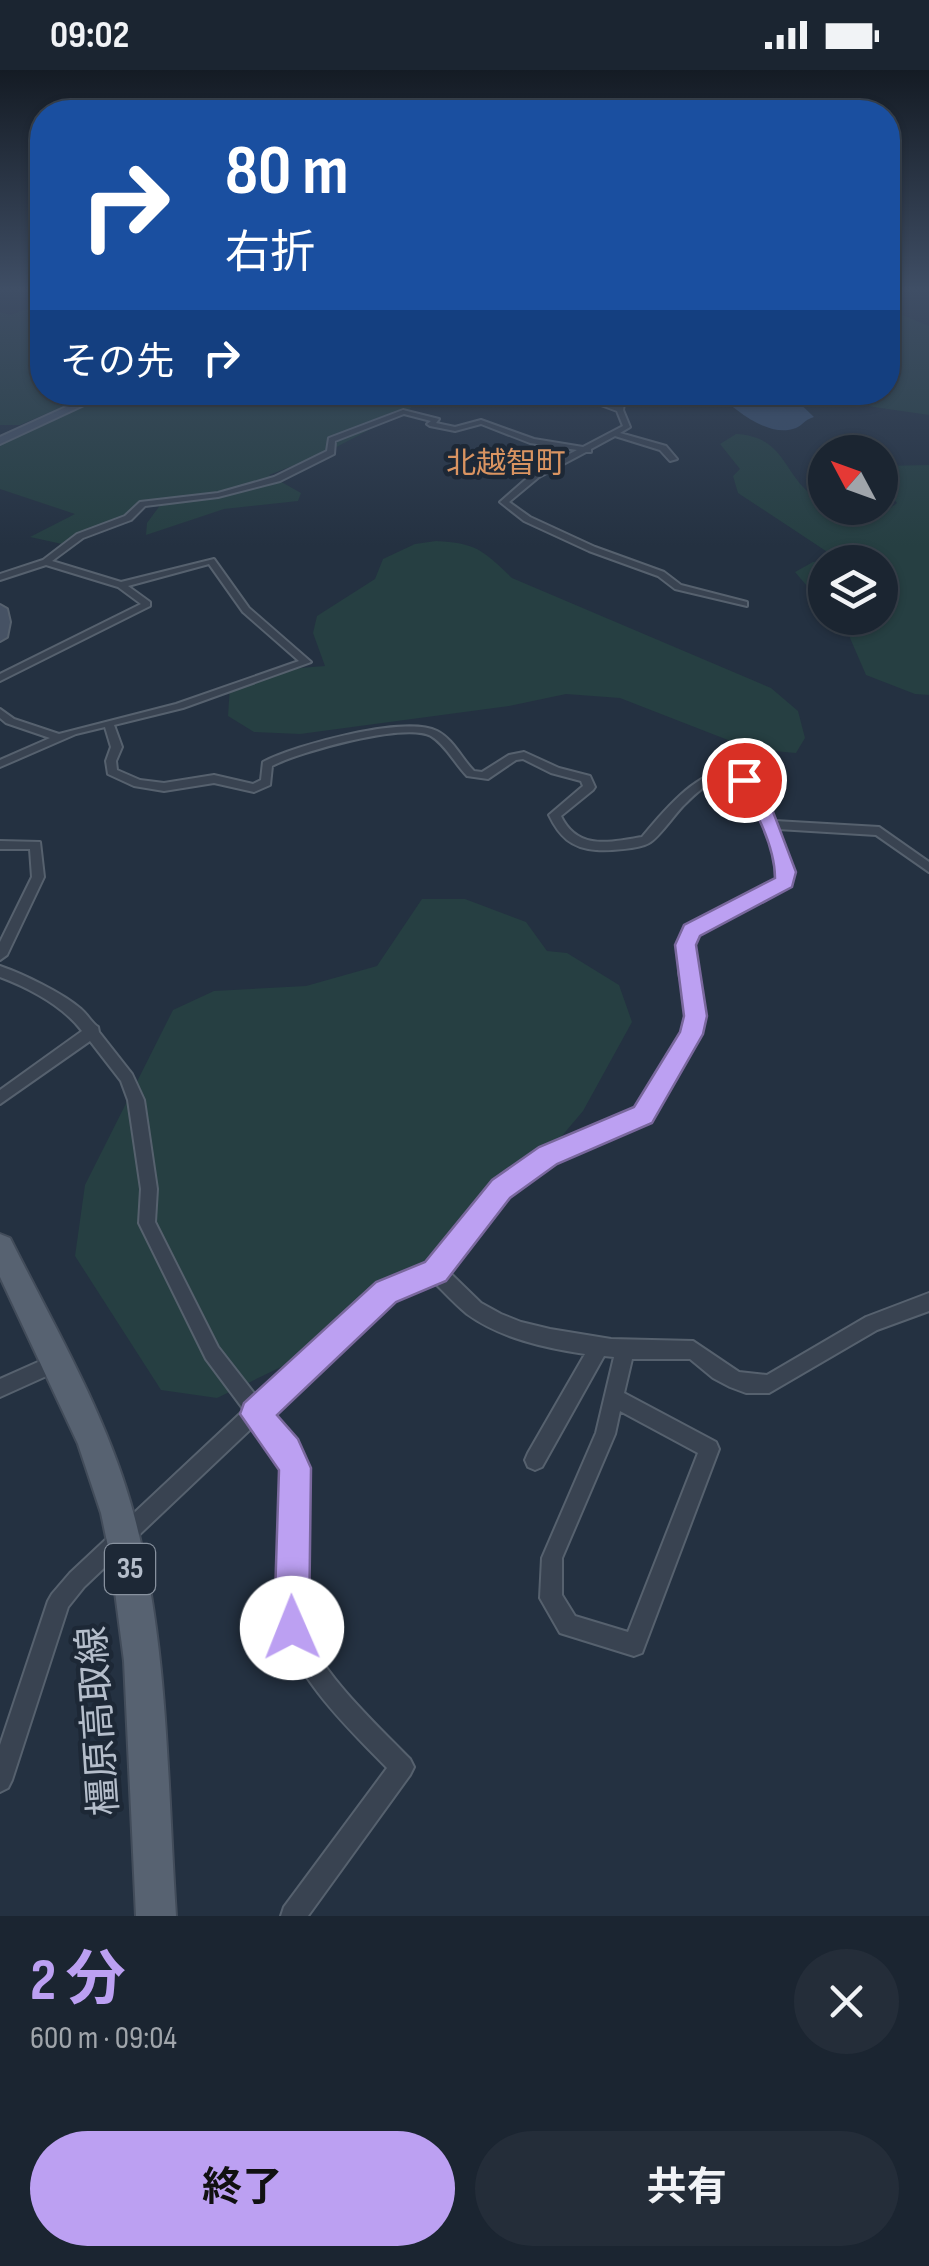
<!DOCTYPE html>
<html lang="ja">
<head>
<meta charset="utf-8">
<style>
  :root { --surface:#1b2531; --page:#242d39; --text:#f1f3f6; --muted:#a0a5ab; --line:#39424d; --accent:#bca0f2 }
  body { margin:0; font-family:"Sofia Sans Condensed","Noto Sans JP",sans-serif; background:var(--page); color:var(--text); height:100vh; display:flex; flex-direction:column; font-size:38px; white-space:nowrap }
  * { box-sizing:border-box; margin:0 }
  p { font-size:32px; color:var(--muted) }
  .icon { flex:none; width:55px; height:55px; fill:none; stroke:currentColor; stroke-width:2; stroke-linecap:round; stroke-linejoin:round }
  .map { position:relative; height:1846px; overflow:hidden }
  .drawer { display:flex; flex-direction:column; background:var(--surface); flex:1 }
  .drawer>* { flex:none }
  .banner { position:absolute; left:30px; top:30px; width:870px; height:305px; border-radius:40px; box-shadow:0 2px 8px #0004,0 0 0 2px var(--line); background:#1a4fa0; color:#fff; overflow:hidden }
  .needle { width:65px; rotate:311deg }
  .buttons { position:absolute; left:808px; top:365px; display:grid; gap:20px }
  .buttons a { display:grid; place-items:center; width:90px; height:90px; border-radius:50%; background:var(--surface); box-shadow:0 2px 8px #0004,0 0 0 2px var(--line); font-size:50px }
  .pin { position:absolute; display:grid; place-items:center; width:85px; height:85px; color:#fff; margin:-42px; border:5px solid #fff; border-radius:50%; box-shadow:0 2px 10px #0007 }
  .me { position:absolute; width:110px; margin:-55px; rotate:359deg; stroke-linejoin:round; filter:drop-shadow(0 0 8px #0008) }
  .turn { display:flex; align-items:center; gap:35px; height:210px; padding:0 30px; font-size:45px }
  .turn .icon { width:130px; height:130px; stroke-width:2.5 }
  .turn b { display:block; font-size:70px; line-height:85px }
  .then { display:flex; align-items:center; height:95px; padding:0 30px; background:#0003; gap:20px; font-size:38px }
  .round { display:grid; place-items:center; flex:none; width:105px; height:105px; border-radius:52px; background:var(--page) }
  .overview { display:flex; align-items:center; justify-content:space-between; height:170px; padding:0 30px }
  h1 { font-size:60px; font-weight:700; line-height:75px; color:var(--accent) }
  .button { display:flex; gap:20px; margin-top:auto; padding:20px 30px }
  .button a { flex:1; height:115px; border-radius:60px; background:var(--accent); color:#111; font-size:40px; font-weight:700; line-height:115px; text-align:center }
  .button a+a { background:var(--page); color:var(--text) }
  .status { display:flex; justify-content:space-between; align-items:center; height:70px; padding:0 50px; background:var(--surface); direction:ltr }
  .status svg { height:28px; fill:currentColor }
  .map>svg:first-child { display:block }
  .green { fill:#263f42 }
  .water { fill:#374c69 }
  .lines { fill:none; stroke-linecap:round; stroke-linejoin:round }
  .minor-casing { stroke:#56616e; stroke-width:4 }
  .secondary-casing { stroke:#56616e; stroke-width:4 }
  .primary-casing { stroke:#424c5a; stroke-width:4 }
  .minor { fill:#394351; fill-rule:evenodd }
  .secondary { fill:#465264; fill-rule:evenodd }
  .primary { fill:#576271; fill-rule:evenodd }
  .route { fill:#bca0f2; stroke:#7a689d; stroke-width:2.5 }
  .labels { text-anchor:middle; dominant-baseline:central; stroke-width:9; stroke-linejoin:round; paint-order:stroke }
  .far-neighbourhood-label { font-size:30px; fill:#da9461; stroke:#1d2836 }
  .shield { fill:#1d2836; stroke:#87919e; stroke-width:2.5 }
  .shield-label { font-size:30px; font-weight:bold; fill:#b5becb }
  .near-street-label { font-size:38px; fill:#b5becb; stroke:#1d2836 }
</style>
</head>
<body>
<div class="status"><b>09:02</b><svg viewBox="0 0 49 12"><path d="M0 12V9h3v3zM5 12V6h3v6zM10 12V3h3v9zM15 12V0h3v12zM26 1h20v11H26zM47 4h2v5h-2z"/></svg></div>
<div class="map">
<svg width="929" height="1846" viewBox="0 0 929 1846">
  <rect width="100%" height="100%" fill="#243141"/>
  <g class="green">
    <polygon points="42,234 42,322 95,323 20,355 0,355 0,242 10,245"/>
    <polygon points="888,239 929,256 929,345 867,336 829,323 888,322"/>
    <polygon points="178,322 406,322 417,325 411,338 323,384 269,405 301,423 298,431 224,439 146,465 147,453 161,434 144,436 62,474 30,467 75,444 0,419 0,375 113,323"/>
    <path d="M736,364C791,367 781,412 825,433V438C860,438 862,461 897,433L880,411V396L929,395V625L915,624L866,605L850,568L851,548H880V492H825V526L807,516L795,502L813,492L838,489L738,423L733,406L740,399L720,374Z"/>
    <path d="M436,471C476,473 483,480 512,508L771,618L798,641L805,668L796,683L751,679L620,628L566,624L509,636L300,664L254,662L228,646L230,615L274,600L325,596L313,563L317,546L375,509L383,489L415,474Z"/>
    <polygon points="422,829 465,829 526,852 547,881 567,883 619,915 632,952 583,1041 453,1195 407,1214 370,1254 217,1328 161,1320 75,1186 85,1115 173,940 214,921 306,916 377,896"/>
  </g>
  <path class="water" d="M715,323H789L814,347C804,350 803,355 796,358C767,369 735,338 715,323Z"/>
  <g class="lines">
    <defs>
      <g id="minor">
        <path d="M566,322H577L617,337C619,327 631,322 640,322L624,334L623,340L630,357L620,363L666,376L677,389L670,391L660,380L615,366L591,379V382H586L539,407L509,432L530,447L595,477L664,502L681,515L747,532V536L675,519L658,506L589,481L524,451L500,432L533,403L577,380L530,373L481,354L455,361L430,356L427,354L431,351L404,344L335,371L334,384L280,411L218,427L145,436L131,450L83,468L52,491L121,512L214,489L249,538L311,592L183,638L114,655L122,677L116,691L117,700L140,710L164,713L214,705L253,714L261,710L263,692C295,675 405,645 437,661C453,669 462,689 474,701L482,702L509,685L524,682L559,698L590,706L595,717L593,720L561,746C578,781 610,772 642,767C663,742 708,685 745,704C761,713 768,736 775,751L879,757L929,792V802L876,765L778,759C784,777 795,797 789,815L697,863L693,875V903L703,946L696,968L648,1050L577,1079L528,1108L507,1124L447,1200L481,1233L501,1244L521,1252L550,1259L611,1269L693,1271L739,1302L767,1305L866,1247L929,1223V1241L877,1260L769,1323H746L730,1317L713,1308L690,1289H632L624,1323L716,1372L719,1379L645,1575L642,1583L634,1586L560,1563L540,1528L542,1488L596,1363L614,1287L604,1286L542,1397L535,1400L528,1397L525,1390L528,1383L585,1284C545,1278 500,1268 467,1244C455,1234 444,1222 433,1211L392,1228L364,1251L269,1342C281,1358 296,1374 303,1394C307,1405 306,1420 305,1432C304,1472 291,1518 304,1556C318,1601 377,1655 410,1689L414,1697L410,1705L308,1846H281L284,1837L387,1698C348,1658 291,1604 280,1547C273,1510 284,1469 285,1431C286,1421 287,1410 285,1400C282,1384 265,1368 255,1355L84,1517L68,1537L12,1710L8,1718L0,1722V1675L48,1531L52,1524L70,1503L244,1340L206,1289L139,1153L141,1119L128,1030L121,1011L90,971L0,1034V1020L82,961C63,936 29,918 0,907V896C23,904 63,923 81,939C88,945 91,952 98,957L99,962L132,1004L144,1030L157,1119L155,1152L218,1277L257,1327L352,1239L380,1216L430,1195L495,1114L516,1098L565,1069L638,1040L684,963L689,946L679,903V875L687,857L779,810L780,802C773,781 757,712 732,708C715,705 697,722 686,733C676,742 659,768 649,773C639,779 607,781 596,780C571,778 559,766 549,745L583,716L581,711L551,703L523,689L516,690L488,709L467,706C455,694 446,675 431,666C404,652 299,682 272,696L270,715L254,722L214,713L164,721L134,716L108,704L106,691L111,677L105,657L76,664L0,697V690L50,668L6,653L0,648V639L14,649L59,664L176,634L299,591L243,542L209,494L128,516L150,532V536L0,611V604L141,534L118,517L46,495L0,510V504L43,490L77,464L125,446L140,432L218,423L274,407L327,381L329,368L403,340L439,349L436,353L455,357L481,350L534,369L583,377L623,356L617,341ZM620,1341L698,1383L628,1562L575,1546L562,1525V1488L615,1364Z"/>
        <polygon points="0,771 40,772 44,807 7,885 0,890 0,872 32,807 30,779 0,779"/>
        <polygon points="56,1284 62,1287 65,1293 62,1299 0,1327 0,1309"/>
      </g>
      <g id="secondary">
        <polygon points="99,322 112,322 0,374 0,367"/>
        <polygon points="0,535 7,539 10,552 7,567 0,571"/>
      </g>
      <path id="primary" d="M0,1164L10,1168C55,1258 108,1347 134,1445C169,1576 167,1712 176,1846H136L124,1591L111,1491L101,1443L78,1374L0,1207Z"/>
    </defs>
    <use href="#minor" class="minor-casing"/>
    <use href="#secondary" class="secondary-casing"/>
    <use href="#primary" class="primary-casing"/>
    <use href="#minor" class="minor"/>
    <use href="#secondary" class="secondary"/>
    <use href="#primary" class="primary"/>
  </g>
  <linearGradient id="sky" x2="0" y2="1"><stop stop-color="#141b24"/><stop offset="0.46" stop-color="#3f4e65"/><stop offset="1" stop-color="#3f4e65" stop-opacity="0"/></linearGradient>
  <rect width="929" height="476" fill="url(#sky)"/>
  <path class="route" d="M744,704L764,718L796,802L792,817L700,866L696,875L707,946L703,964L652,1053L557,1094L510,1128L446,1211L396,1232L277,1345L298,1369L311,1398L309,1558L304,1571L292,1576L279,1571L274,1558L279,1400L240,1344L244,1333L376,1212L425,1192L492,1110L539,1077L634,1037L680,962L684,946L675,875L684,855L775,808C775,777 754,733 735,710Z"/>
  <g class="labels">
    <g class="far-neighbourhood-label">
      <text x="506" y="394">北越智町</text>
    </g>
    <rect class="shield" x="105" y="1474" width="50" height="50" rx="8"/>
    <g class="shield-label">
      <text x="130" y="1499">35</text>
    </g>
    <g class="near-street-label">
      <text transform="translate(99 1651) rotate(-94)">橿原高取線</text>
    </g>
  </g>
</svg>
<div class="buttons">
<a><svg class="needle" viewBox="-14 -14 28 28"><path d="M0-13l5 13h-10z" fill="#e53935"/><path d="M0 13l5-13h-10z" fill="#a0a5ab"/></svg></a>
<a><svg class="icon" aria-label="layers" viewBox="0 0 24 24"><path d="M12 4l9 5-9 5-9-5zM3 14l9 5 9-5"/></svg></a>
</div>
<div class="pin" style="left:744px;top:710px;background:#d93025"><svg class="icon" aria-label="arrive" viewBox="0 0 24 24"><path d="M6 21V4h12l-3 4 3 4H6"/></svg></div>
<svg class="me" style="left:292px;top:1558px" viewBox="-20 -20 40 40"><circle r="19" fill="#fff"/><path d="M0-13L10 11 0 6-10 11z" fill="#bca0f2"/></svg>
<div class="banner">
<div class="turn"><svg class="icon" aria-label="right" viewBox="0 0 24 24"><path d="M7 20v-9h11M14 6l5 5-5 5"/></svg><div><b>80 m</b>右折</div></div>
<div class="then">その先<svg class="icon" aria-label="right" viewBox="0 0 24 24"><path d="M7 20v-9h11M14 6l5 5-5 5"/></svg></div>
</div>
</div>
<section class="drawer">
<div class="overview"><div><h1>2 分</h1><p>600 m · 09:04</p></div><a class="round"><svg class="icon" aria-label="close" viewBox="0 0 24 24"><path d="M6 6l12 12M18 6L6 18"/></svg></a></div>
<div class="button"><a>終了</a><a>共有</a></div>
</section>
</body>
</html>
